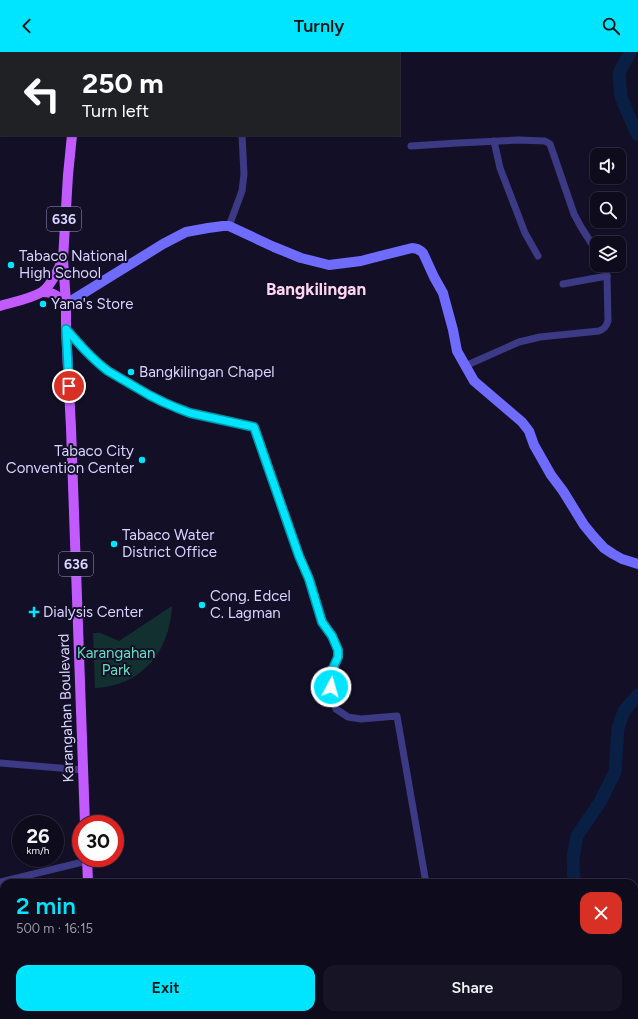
<!DOCTYPE html>
<html lang="en">
<head>
<meta charset="utf-8">
<style>
  :root { --surface:#0e0b1c; --page:#171425; --text:#f1f3f6; --muted:#9b9ba3; --line:#2e2b3b; --accent:#00e5ff }
  body { margin:0; font-family:Figtree,sans-serif; background:var(--page); color:var(--text); height:100vh; display:flex; flex-direction:column; font-size:15px; white-space:nowrap }
  * { box-sizing:border-box; margin:0 }
  p { font-size:13px; color:var(--muted) }
  .icon { flex:none; width:22px; height:22px; fill:none; stroke:currentColor; stroke-width:2; stroke-linecap:round; stroke-linejoin:round }
  .map { position:relative; flex:1; overflow:hidden }
  .details { position:absolute; left:0px; top:827px; width:638px; height:140px; display:flex; flex-direction:column; background:var(--surface); border-radius:12px 12px 0 0; box-shadow:0 1px 3px #0004,0 0 0 1px var(--line) }
  .details>* { flex:none }
  .hud { position:absolute; left:0px; top:0px; width:400px; height:84px; box-shadow:0 1px 3px #0004,0 0 0 1px var(--line); background:#202124; color:#fff; overflow:hidden }
  .controls { position:absolute; left:590px; top:96px; display:grid; gap:8px }
  .controls a { display:grid; place-items:center; width:36px; height:36px; border-radius:8px; background:var(--surface); box-shadow:0 1px 3px #0004,0 0 0 1px var(--line); font-size:20px }
  .speed { position:absolute; left:12px; top:763px; display:flex; gap:8px; font-size:20px; font-weight:700; text-align:center }
  .speed>* { display:grid; place-content:center; width:52px; height:52px; border-radius:50%; background:var(--surface); box-shadow:0 1px 3px #0004,0 0 0 1px var(--line); line-height:1 }
  .speed small { font-size:10px; font-weight:400 }
  .speed .limit { border:6px solid #d22; background:#fff; color:#111 }
  .pin { position:absolute; display:grid; place-items:center; width:34px; height:34px; color:#fff; margin:-17px; border:2px solid #fff; border-radius:50%; box-shadow:0 1px 4px #0007 }
  .me { position:absolute; width:44px; margin:-22px; rotate:6deg; stroke-linejoin:round; filter:drop-shadow(0 0 3px #0008) }
  .turn { display:flex; align-items:center; gap:14px; height:84px; padding:0 16px; font-size:18px }
  .turn .icon { width:52px; height:52px; stroke-width:2.5 }
  .turn b { display:block; font-size:28px; line-height:34px }
  .round { display:grid; place-items:center; flex:none; width:42px; height:42px; border-radius:12px; background:var(--page) }
  .head { display:flex; align-items:center; justify-content:space-between; height:68px; padding:0 16px }
  h1 { font-size:24px; font-weight:600; line-height:30px; color:var(--accent) }
  .cta { display:flex; gap:8px; margin-top:auto; padding:8px 16px }
  .cta a { flex:1; height:46px; border-radius:12px; background:var(--accent); color:#111; font-size:16px; font-weight:600; line-height:46px; text-align:center }
  .cta a+a { background:var(--page); color:var(--text) }
  header { display:flex; justify-content:space-between; align-items:center; height:52px; padding:0 16px; background:var(--accent); color:#111; font-size:18px; font-weight:600 }
  .map>svg:first-child { display:block }
  .green { fill:#12302f }
  .lines { fill:none; stroke-linecap:round; stroke-linejoin:round }
  .river { stroke:#0a1f44; stroke-width:13 }
  .street { stroke:#3d3a85; stroke-width:7 }
  .secondary { stroke:#6f6bff; stroke-width:10 }
  .primary { stroke:#c25bff; stroke-width:10 }
  .route-casing { stroke:#0095a6; stroke-width:10 }
  .route { stroke:#00e5ff; stroke-width:7 }
  .poi-dot { fill:#00e5ff; stroke:#130f26; stroke-width:1.5 }
  .labels { text-anchor:middle; dominant-baseline:central; stroke-width:4; stroke-linejoin:round; paint-order:stroke }
  .shield { fill:#130f26; stroke:#9e99be; stroke-width:1 }
  .shield-label { font-size:14px; font-weight:bold; fill:#d9d4ff }
  .poi-label { font-size:15px; fill:#d9d4ff; stroke:#130f26; text-anchor:start }
  .park-label { font-size:15px; fill:#5fe0c0; stroke:#130f26 }
  .street-label { font-size:15px; fill:#d9d4ff; stroke:#130f26 }
  .quarter-label { font-size:17px; font-weight:bold; fill:#ffd6f0; stroke:#130f26 }
</style>
</head>
<body>
<header><svg class="icon" aria-label="back" viewBox="0 0 24 24"><path d="M15 5l-7 7 7 7"/></svg>Turnly<svg class="icon" aria-label="search" viewBox="0 0 24 24"><circle cx="10" cy="10" r="6"/><path d="M15 15l6 6"/></svg></header>
<div class="map">
<svg width="638" height="967" viewBox="0 0 638 967">
  <rect width="100%" height="100%" fill="#130f26"/>
  <path class="green" d="M172,554C170,599 142,634 95,636L93,581H101L119,589Z"/>
  <g class="lines">
    <g class="river">
      <polyline points="630,0 619,21 621,45 636,80 638,83"/>
      <polyline points="574,831 573,806 577,784 600,750 615,720 618,676 624,659 638,643"/>
      <polyline points="465,967 468,963"/>
      <polyline points="518,967 519,963"/>
      <polyline points="547,967 550,963"/>
    </g>
    <g class="street">
      <polyline points="180,0 180,1"/>
      <polyline points="257,1 257,0"/>
      <polyline points="494,89 500,116 525,181 538,204"/>
      <polyline points="411,94 458,91 518,88 545,89 550,92 574,162 581,175 597,200"/>
      <polyline points="229,174 242,139 244,122 242,83"/>
      <polyline points="563,232 607,224"/>
      <path d="M66,277C79,292 92,307 108,319L163,350L177,356L190,361L254,375L299,504L309,527L322,570L332,584L338,598V605L329,625L336,657L348,665L361,667L397,664L426,831"/>
      <path d="M465,314L519,290L540,285L599,279C604,277 606,275 608,269L607,224L605,213"/>
      <polyline points="0,711 83,718"/>
      <polyline points="0,830 87,809"/>
      <polyline points="0,875 4,874"/>
      <polyline points="218,963 218,967"/>
      <polyline points="272,963 272,967"/>
      <polyline points="347,963 348,967"/>
      <polyline points="413,967 421,963"/>
    </g>
    <path class="secondary" d="M66,252L163,192L186,180L208,176L223,174H229L274,195L301,206L329,213L361,209L384,203L412,196C416,196 419,197 423,201L434,225L443,241L453,278L457,299L474,329L522,370L529,379L534,393L551,423L563,439L584,473L593,484L604,496L613,502L622,507L638,512"/>
    <g class="primary">
      <polyline points="82,1 83,0"/>
      <polyline points="72,83 68,123 63,207 66,252 66,277 71,376 85,772"/>
      <path d="M43,240C53,240 58,244 66,252"/>
      <path d="M0,254C13,250 30,247 42,240C51,234 58,218 62,209"/>
      <polyline points="87,806 88,831"/>
      <polyline points="95,963 96,967"/>
    </g>
  </g>
  <g class="lines">
    <defs>
      <path id="route" d="M69,334L66,277C79,292 92,307 108,319L149,343L163,350L177,356L190,361L254,375L299,504L309,527L322,570L332,584L338,598V605L329,625L331,635"/>
    </defs>
    <use href="#route" class="route-casing"/>
    <use href="#route" class="route"/>
  </g>
  <g class="poi-dot">
    <circle cx="11" cy="213" r="4"/>
    <circle cx="43" cy="252" r="4"/>
    <circle cx="131" cy="320" r="4"/>
    <circle cx="142" cy="408" r="4"/>
    <circle cx="114" cy="492" r="4"/>
    <circle cx="202" cy="553" r="4"/>
    <path d="M32 554h4v4h4v4h-4v4h-4v-4h-4v-4h4z"/>
  </g>
  <g class="labels">
    <g class="shield">
      <rect x="47" y="155" width="34" height="24" rx="3"/>
      <rect x="59" y="500" width="34" height="24" rx="3"/>
    </g>
    <g class="shield-label">
      <text x="64" y="167">636</text>
      <text x="76" y="512">636</text>
    </g>
    <g class="poi-label">
      <text x="19" y="204">Tabaco National<tspan x="19" dy="17">High School</tspan></text>
      <text x="51" y="252">Yana's Store</text>
      <text x="139" y="320">Bangkilingan Chapel</text>
      <text x="134" y="399" text-anchor="end">Tabaco City<tspan x="134" dy="17">Convention Center</tspan></text>
      <text x="122" y="483">Tabaco Water<tspan x="122" dy="17">District Office</tspan></text>
      <text x="210" y="544">Cong. Edcel<tspan x="210" dy="17">C. Lagman</tspan></text>
      <text x="43" y="560">Dialysis Center</text>
    </g>
    <g class="park-label">
      <text x="116" y="601">Karangahan<tspan x="116" dy="17">Park</tspan></text>
    </g>
    <g class="street-label">
      <text transform="translate(66 656) rotate(-92)">Karangahan Boulevard</text>
    </g>
    <g class="quarter-label">
      <text x="316" y="237">Bangkilingan</text>
    </g>
  </g>
</svg>
<div class="controls">
<a><svg class="icon" aria-label="sound" viewBox="0 0 24 24"><path d="M4 9h4l5-4v14l-5-4H4zM17 9q2 3 0 6"/></svg></a>
<a><svg class="icon" aria-label="search" viewBox="0 0 24 24"><circle cx="10" cy="10" r="6"/><path d="M15 15l6 6"/></svg></a>
<a><svg class="icon" aria-label="layers" viewBox="0 0 24 24"><path d="M12 4l9 5-9 5-9-5zM3 14l9 5 9-5"/></svg></a>
</div>
<div class="speed"><div>26<small>km/h</small></div><div class="limit">30</div></div>
<div class="pin" style="left:69px;top:334px;background:#d93025"><svg class="icon" aria-label="arrive" viewBox="0 0 24 24"><path d="M6 21V4h12l-3 4 3 4H6"/></svg></div>
<svg class="me" style="left:331px;top:635px" viewBox="-20 -20 40 40"><circle r="17" fill="#00e5ff" stroke="#fff" stroke-width="3"/><path d="M0-11L8 9 0 5-8 9z" fill="#fff"/></svg>
<div class="hud">
<div class="turn"><svg class="icon" aria-label="left" viewBox="0 0 24 24"><path d="M17 20v-9H6M10 6l-5 5 5 5"/></svg><div><b>250 m</b>Turn left</div></div>
</div>
<section class="details">
<div class="head"><div><h1>2 min</h1><p>500 m · 16:15</p></div><a class="round" style="background:#d93025;color:#fff"><svg class="icon" aria-label="close" viewBox="0 0 24 24"><path d="M6 6l12 12M18 6L6 18"/></svg></a></div>
<div class="cta"><a>Exit</a><a>Share</a></div>
</section>
</div>
</body>
</html>
